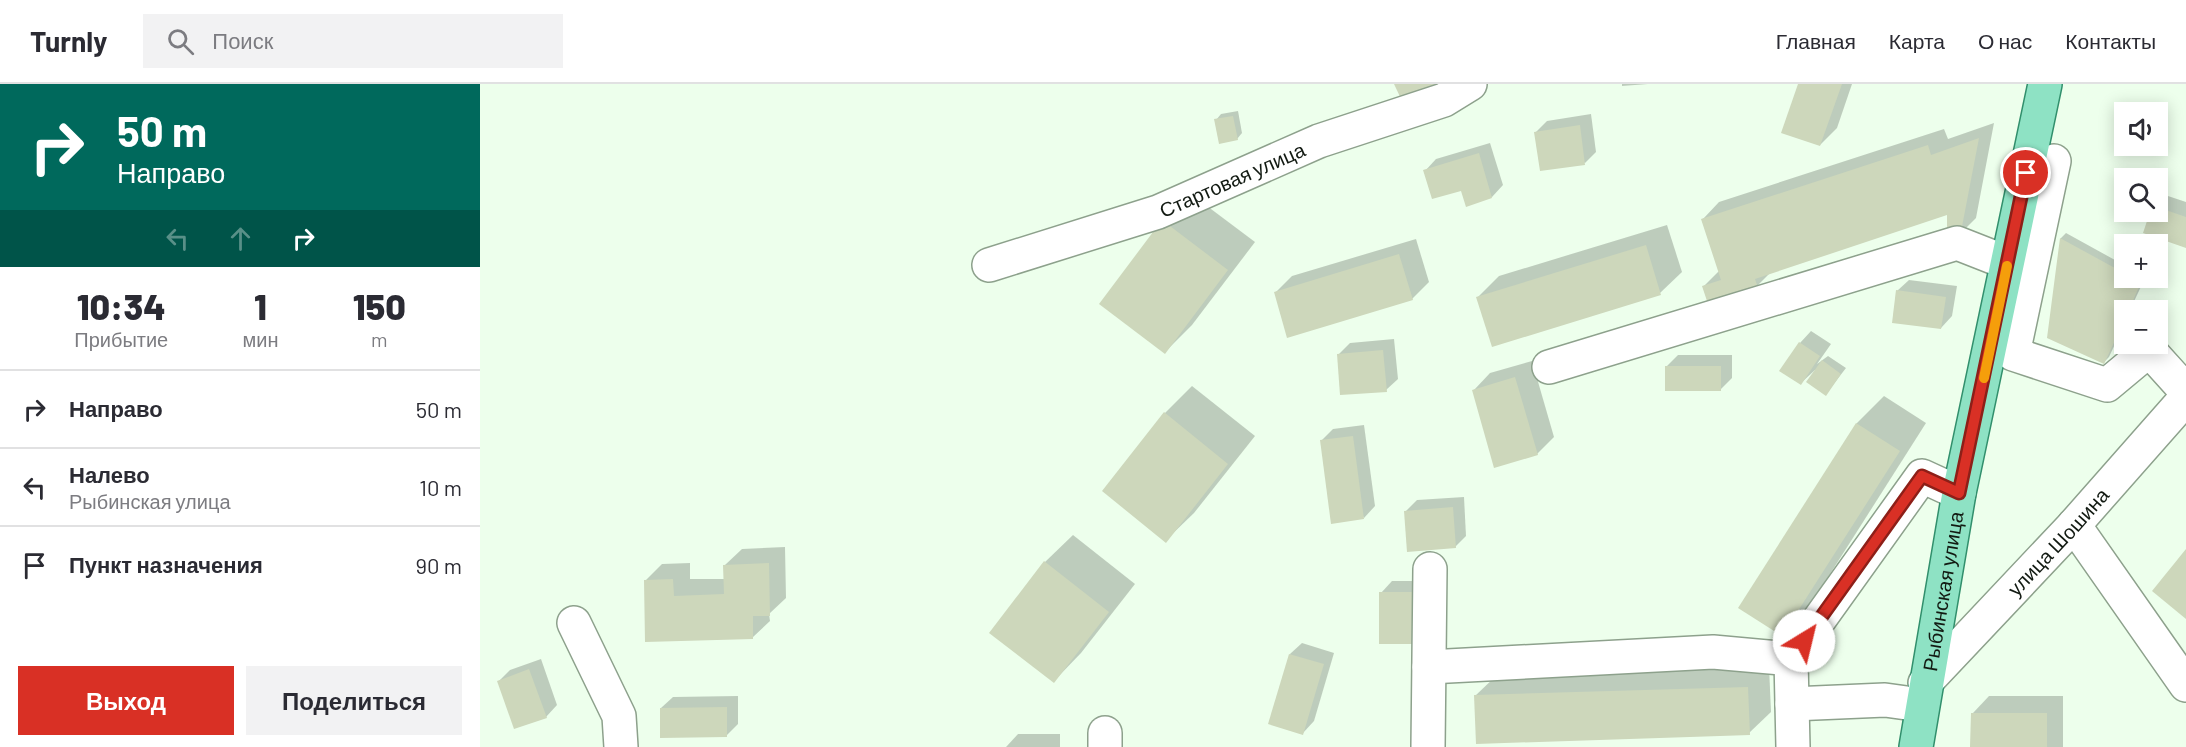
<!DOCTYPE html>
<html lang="ru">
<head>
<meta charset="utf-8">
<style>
  :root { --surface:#fff; --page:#f2f2f3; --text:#2b2b33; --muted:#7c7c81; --line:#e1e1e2; --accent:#d93025 }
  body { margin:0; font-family:Barlow,sans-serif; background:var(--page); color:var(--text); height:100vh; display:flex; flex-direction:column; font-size:22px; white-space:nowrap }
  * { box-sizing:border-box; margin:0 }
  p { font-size:20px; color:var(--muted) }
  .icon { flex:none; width:33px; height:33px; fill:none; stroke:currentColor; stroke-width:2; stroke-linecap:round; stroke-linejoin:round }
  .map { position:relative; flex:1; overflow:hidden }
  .drawer { display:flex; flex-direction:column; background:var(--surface); width:480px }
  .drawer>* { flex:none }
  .hud { background:#00695c; color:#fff; overflow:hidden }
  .buttons { position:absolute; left:1634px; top:18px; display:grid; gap:12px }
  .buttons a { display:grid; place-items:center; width:54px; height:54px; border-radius:0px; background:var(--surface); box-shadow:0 3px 15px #0003; font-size:30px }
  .pin { position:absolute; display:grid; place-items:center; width:51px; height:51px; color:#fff; margin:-26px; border:3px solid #fff; border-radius:50%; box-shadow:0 2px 6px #0007 }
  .me { position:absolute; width:66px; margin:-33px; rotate:36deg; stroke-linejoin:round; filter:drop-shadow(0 0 4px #0008) }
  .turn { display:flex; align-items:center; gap:21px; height:126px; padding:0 18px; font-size:27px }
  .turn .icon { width:78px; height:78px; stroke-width:2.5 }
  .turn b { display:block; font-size:42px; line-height:51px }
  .lanes { display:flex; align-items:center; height:57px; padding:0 18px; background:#0003; justify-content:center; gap:30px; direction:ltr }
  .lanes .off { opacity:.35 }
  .eta { display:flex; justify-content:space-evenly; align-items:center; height:102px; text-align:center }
  .eta b { font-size:36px; font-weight:800; line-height:42px }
  .button { display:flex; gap:12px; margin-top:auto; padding:12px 18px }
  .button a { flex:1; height:69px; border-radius:0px; background:var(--accent); color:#fff; font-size:24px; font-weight:800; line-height:69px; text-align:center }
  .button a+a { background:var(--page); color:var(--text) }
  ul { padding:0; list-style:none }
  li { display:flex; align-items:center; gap:18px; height:78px; padding:0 18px; border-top:2px solid var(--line) }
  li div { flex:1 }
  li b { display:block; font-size:22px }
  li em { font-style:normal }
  header { display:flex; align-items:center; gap:36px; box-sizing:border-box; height:84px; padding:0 30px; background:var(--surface); border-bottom:2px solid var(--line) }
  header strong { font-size:28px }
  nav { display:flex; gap:33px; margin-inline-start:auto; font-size:21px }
  .search { width:420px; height:54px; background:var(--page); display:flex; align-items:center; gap:15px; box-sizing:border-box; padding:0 21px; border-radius:0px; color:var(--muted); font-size:22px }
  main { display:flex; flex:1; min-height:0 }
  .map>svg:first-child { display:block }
  .shadow { fill:#0003 }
  .building { fill:#cdd7bb }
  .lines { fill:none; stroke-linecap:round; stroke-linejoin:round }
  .minor-casing { stroke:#8da18c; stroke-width:36 }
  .major-casing { stroke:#318f6c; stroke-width:36 }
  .minor { stroke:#fff; stroke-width:33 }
  .major { stroke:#8ee2c4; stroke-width:33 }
  .route-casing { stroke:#8d1f18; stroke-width:15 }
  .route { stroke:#d93025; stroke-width:10 }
  .slow { stroke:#f59e0b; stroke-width:10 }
  .labels { text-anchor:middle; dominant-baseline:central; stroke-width:6; stroke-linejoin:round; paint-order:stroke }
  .street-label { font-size:20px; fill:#121a12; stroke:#fff }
</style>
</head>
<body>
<header>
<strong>Turnly</strong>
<div class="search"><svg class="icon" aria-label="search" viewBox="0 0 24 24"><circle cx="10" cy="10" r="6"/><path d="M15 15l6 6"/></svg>Поиск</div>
<nav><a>Главная</a><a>Карта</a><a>О нас</a><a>Контакты</a></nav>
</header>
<main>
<section class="drawer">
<div class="hud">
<div class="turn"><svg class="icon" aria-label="right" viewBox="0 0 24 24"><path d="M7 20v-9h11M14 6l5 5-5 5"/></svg><div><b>50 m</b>Направо</div></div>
<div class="lanes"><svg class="icon off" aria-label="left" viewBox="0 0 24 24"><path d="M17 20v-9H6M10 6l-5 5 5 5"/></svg><svg class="icon off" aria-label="ahead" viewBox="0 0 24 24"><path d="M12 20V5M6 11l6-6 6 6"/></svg><svg class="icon" aria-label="right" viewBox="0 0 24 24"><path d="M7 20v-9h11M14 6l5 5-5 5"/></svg></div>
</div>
<div class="eta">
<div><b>10:34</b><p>Прибытие</p></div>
<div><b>1</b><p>мин</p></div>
<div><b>150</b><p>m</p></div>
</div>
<ul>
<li><svg class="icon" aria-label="right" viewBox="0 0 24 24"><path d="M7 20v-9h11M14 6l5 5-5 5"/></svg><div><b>Направо</b></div><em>50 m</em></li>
<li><svg class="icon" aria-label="left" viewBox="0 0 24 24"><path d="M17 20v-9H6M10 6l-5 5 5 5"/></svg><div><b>Налево</b><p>Рыбинская улица</p></div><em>10 m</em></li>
<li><svg class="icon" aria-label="arrive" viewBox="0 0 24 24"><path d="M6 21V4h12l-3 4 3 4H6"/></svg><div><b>Пункт назначения</b></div><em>90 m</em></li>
</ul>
<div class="button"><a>Выход</a><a>Поделиться</a></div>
</section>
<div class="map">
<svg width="1706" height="663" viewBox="0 0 1706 663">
  <rect width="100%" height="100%" fill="#edffec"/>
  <g class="shadow">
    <polygon points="1142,0 1168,0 1142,2"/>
    <polygon points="1320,0 1372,0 1357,44 1340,61"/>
    <polygon points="758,27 762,49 757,55 736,36 741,30"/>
    <polygon points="1111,30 1116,68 1105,79 1056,48 1067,37"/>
    <polygon points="1514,39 1496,134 1479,151 1469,129 1291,188 1277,202 1224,202 1240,186 1223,135 1239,118 1464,45 1468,55"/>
    <polygon points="1010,59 1023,101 1012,113 982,105 945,87 956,75"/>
    <polygon points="711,110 775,158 712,241 685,268 621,220"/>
    <polygon points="1685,111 1706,118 1706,162 1665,148 1672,128 1677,128 1677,119"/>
    <polygon points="1187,141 1202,188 1180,209 998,213 1019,192"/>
    <polygon points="1586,149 1644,181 1644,194 1665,194 1650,226 1644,226 1644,241 1629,273 1624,278 1569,253 1581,154"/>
    <polygon points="936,155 949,198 932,215 795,209 812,192"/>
    <polygon points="1429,196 1477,202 1472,232 1461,244 1417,207"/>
    <polygon points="1331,247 1351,260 1337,280 1348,272 1366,284 1346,310 1335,286 1321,299 1320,259"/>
    <polygon points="914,255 918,295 906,306 859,270 870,259"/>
    <polygon points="1198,271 1252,271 1252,294 1240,306 1186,283"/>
    <polygon points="1052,277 1074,353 1057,370 994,306 1010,289"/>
    <polygon points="712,302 775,352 714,429 686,456 685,329"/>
    <polygon points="1404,312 1446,339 1329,523 1302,550 1260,524 1377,339"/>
    <polygon points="884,341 895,422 884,434 841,357 853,345"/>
    <polygon points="984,413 986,452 975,463 926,427 937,416"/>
    <polygon points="593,451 655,500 601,569 574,597 565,478"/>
    <polygon points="305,463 306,514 289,530 290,537 273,553 167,556 165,497 182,480 210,479 210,495 245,495 245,481 262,465"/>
    <polygon points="912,497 946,497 946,547 901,509"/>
    <polygon points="822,559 854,569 834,637 823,649 810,570"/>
    <polygon points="61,575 77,621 66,633 19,597 30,586"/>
    <polygon points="1289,582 1291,628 1269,649 995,612 1017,591"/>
    <polygon points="258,612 258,640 246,652 181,624 193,613"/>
    <polygon points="1509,612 1583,612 1583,663 1491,663 1493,629"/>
    <polygon points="538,650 580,650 580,663 526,663"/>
  </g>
  <g class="building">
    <polygon points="914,0 963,0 923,19"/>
    <polygon points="1318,0 1362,0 1340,62 1301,49"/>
    <polygon points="753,32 758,56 739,60 734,35"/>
    <polygon points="1100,41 1105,81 1060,87 1054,48"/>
    <polygon points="1499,54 1480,153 1467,152 1467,131 1275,195 1278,204 1228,220 1222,202 1241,196 1221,135 1448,61 1451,71"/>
    <polygon points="999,69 1012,114 986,123 981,107 952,115 943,86"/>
    <polygon points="1677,123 1706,133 1706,164 1663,149 1670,128 1677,128"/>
    <polygon points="682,136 748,186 685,270 619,220"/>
    <polygon points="1580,154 1644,189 1644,194 1652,194 1661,198 1649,226 1644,226 1644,237 1624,280 1567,254"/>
    <polygon points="1166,161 1181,211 1012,263 996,213"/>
    <polygon points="919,170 933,216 807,254 794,208"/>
    <polygon points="1416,206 1466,213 1461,245 1412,239"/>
    <polygon points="1319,258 1340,272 1321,301 1299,287"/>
    <polygon points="903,266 907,308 860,311 857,270"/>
    <polygon points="1342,276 1361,290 1346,312 1326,298"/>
    <rect x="1185" y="282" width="56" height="25"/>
    <polygon points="1035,293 1058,371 1014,384 992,306"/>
    <polygon points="684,328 748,380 686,459 622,407"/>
    <polygon points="1376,339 1420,367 1302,552 1258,524"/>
    <polygon points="873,352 884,435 851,440 840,356"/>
    <polygon points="973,423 976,464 927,468 924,427"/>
    <polygon points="1706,465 1706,535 1672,507"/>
    <polygon points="564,477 629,528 574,599 509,549"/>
    <polygon points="289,479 290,532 273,532 273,555 165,558 164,496 193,495 194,512 244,510 243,481"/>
    <rect x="899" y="508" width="36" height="52"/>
    <polygon points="809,570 844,580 823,651 788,640"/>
    <polygon points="49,585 67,634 34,645 17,597"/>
    <polygon points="1268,603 1270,651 996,660 994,611"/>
    <polygon points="247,623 247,653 180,654 180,624"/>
    <polygon points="1491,629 1567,629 1567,663 1490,663"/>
  </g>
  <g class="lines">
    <defs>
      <g id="minor">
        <polyline points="1574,77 1533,270 1627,301 1669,266 1706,307"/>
        <path id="s1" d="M509,181L678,128L839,57L964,16L990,0"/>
        <polyline points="1069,283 1477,159 1528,179"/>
        <polyline points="1594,441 1706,601"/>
        <polyline points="94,539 139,632 141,663"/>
        <polyline points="949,583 1233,568 1311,575"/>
        <path id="s2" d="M1445,599L1594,441L1706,314"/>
        <polyline points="1312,620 1313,663"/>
        <polyline points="1441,621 1405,616 1312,620 1311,575 1442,392 1479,409"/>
        <polyline points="625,649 625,663"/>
        <polyline points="948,663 950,485"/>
      </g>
      <g id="major">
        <path id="s3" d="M1436,663L1479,409L1565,0"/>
      </g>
    </defs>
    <use href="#minor" class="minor-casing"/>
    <use href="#major" class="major-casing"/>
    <use href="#minor" class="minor"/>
    <use href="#major" class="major"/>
  </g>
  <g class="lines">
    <defs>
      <polyline id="route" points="1324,557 1442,392 1479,409 1546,89"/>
    </defs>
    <use href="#route" class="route-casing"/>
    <use href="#route" class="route"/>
    <polyline class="slow" points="1504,294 1527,182"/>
  </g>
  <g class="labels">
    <g class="street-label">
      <text stroke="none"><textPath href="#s1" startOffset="258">Стартовая улица</textPath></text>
      <text stroke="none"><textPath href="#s2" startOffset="194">улица Шошина</textPath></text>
      <text stroke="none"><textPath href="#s3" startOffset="158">Рыбинская улица</textPath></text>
    </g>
  </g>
</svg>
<div class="buttons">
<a><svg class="icon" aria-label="sound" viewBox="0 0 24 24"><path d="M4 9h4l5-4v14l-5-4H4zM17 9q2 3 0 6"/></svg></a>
<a><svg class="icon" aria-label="search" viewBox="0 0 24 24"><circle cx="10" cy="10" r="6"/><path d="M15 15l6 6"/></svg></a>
<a>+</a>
<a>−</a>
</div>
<div class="pin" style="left:1546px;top:89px;background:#d93025"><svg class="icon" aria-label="arrive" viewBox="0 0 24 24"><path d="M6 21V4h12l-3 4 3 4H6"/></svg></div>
<svg class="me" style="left:1324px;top:557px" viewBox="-20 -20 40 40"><circle r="19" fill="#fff"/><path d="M0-13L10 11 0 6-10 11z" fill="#d93025"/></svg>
</div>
</main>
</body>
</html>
